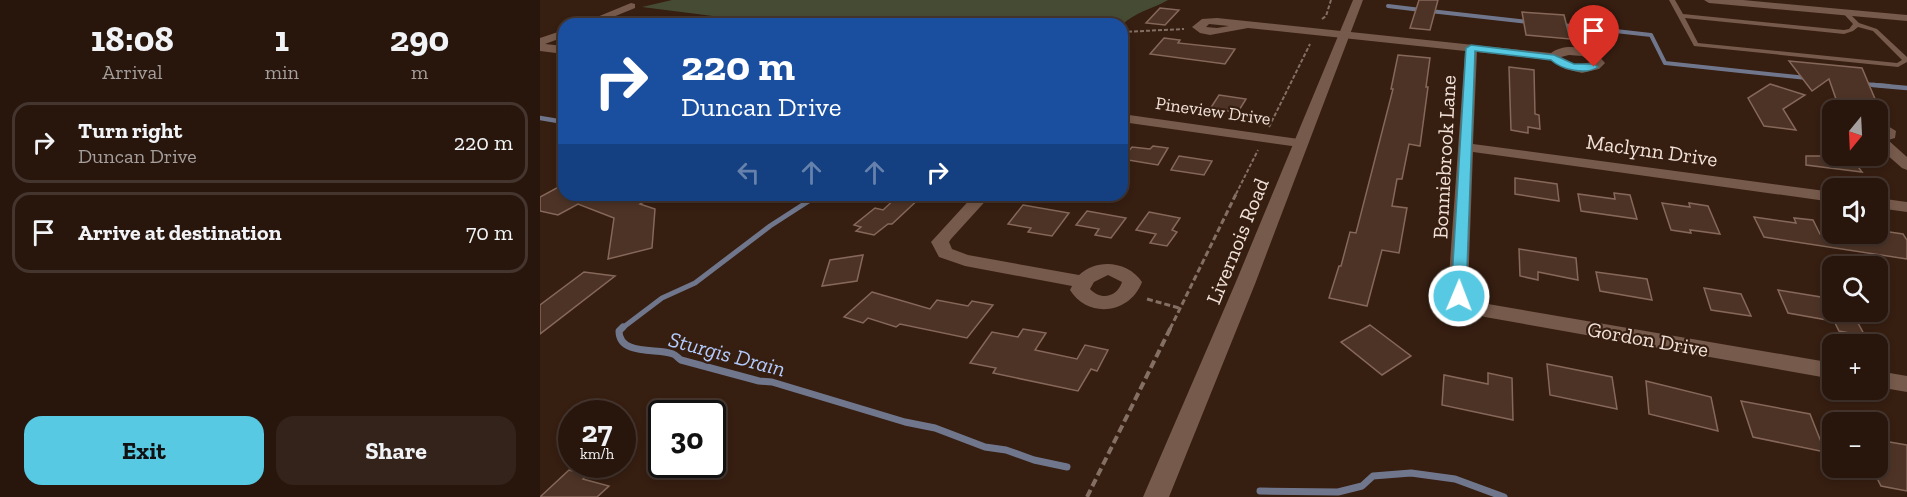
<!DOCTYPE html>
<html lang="en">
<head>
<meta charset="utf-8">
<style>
  :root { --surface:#28160d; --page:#34231b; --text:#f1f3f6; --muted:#a59f9d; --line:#44352e; --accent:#57c9e2 }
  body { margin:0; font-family:"Zilla Slab",serif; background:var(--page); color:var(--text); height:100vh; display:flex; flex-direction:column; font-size:22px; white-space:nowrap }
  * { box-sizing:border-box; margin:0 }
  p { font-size:20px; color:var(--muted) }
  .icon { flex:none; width:33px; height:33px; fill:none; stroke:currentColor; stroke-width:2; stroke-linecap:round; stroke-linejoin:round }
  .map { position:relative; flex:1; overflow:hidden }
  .panel { display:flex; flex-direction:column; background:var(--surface); width:540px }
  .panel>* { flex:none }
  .guide { position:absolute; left:18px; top:18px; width:570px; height:183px; border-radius:18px; box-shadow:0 3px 9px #0003,0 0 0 2px var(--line); background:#1a4fa0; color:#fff; overflow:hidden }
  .needle { width:39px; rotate:198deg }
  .buttons { position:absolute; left:1282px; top:100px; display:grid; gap:12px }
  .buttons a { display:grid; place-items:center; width:66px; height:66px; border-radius:12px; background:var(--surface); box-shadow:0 3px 9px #0003,0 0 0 2px var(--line); font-size:30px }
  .speed { position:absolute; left:18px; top:400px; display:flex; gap:12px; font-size:30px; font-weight:700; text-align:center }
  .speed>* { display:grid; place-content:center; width:78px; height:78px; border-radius:50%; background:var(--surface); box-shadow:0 3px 9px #0003,0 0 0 2px var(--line); line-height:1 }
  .speed small { font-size:15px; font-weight:400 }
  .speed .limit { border:3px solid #111; border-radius:9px; background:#fff; color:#111 }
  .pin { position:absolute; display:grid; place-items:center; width:51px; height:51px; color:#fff; margin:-62px -26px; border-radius:50% 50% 50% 0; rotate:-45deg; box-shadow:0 0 6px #0007 }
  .pin .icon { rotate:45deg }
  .me { position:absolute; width:66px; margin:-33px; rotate:1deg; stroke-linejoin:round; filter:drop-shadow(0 0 4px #0008) }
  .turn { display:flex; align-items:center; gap:21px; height:126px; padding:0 24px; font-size:27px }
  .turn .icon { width:78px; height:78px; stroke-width:2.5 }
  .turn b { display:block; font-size:42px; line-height:51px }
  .lanes { display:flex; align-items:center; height:57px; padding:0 24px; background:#0003; justify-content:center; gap:30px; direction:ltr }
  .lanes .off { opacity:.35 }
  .eta { display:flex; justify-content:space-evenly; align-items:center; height:102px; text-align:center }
  .eta b { font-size:36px; font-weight:700; line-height:42px }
  .action { display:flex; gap:12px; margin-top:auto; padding:12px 24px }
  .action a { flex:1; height:69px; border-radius:18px; background:var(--accent); color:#111; font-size:24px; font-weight:700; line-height:69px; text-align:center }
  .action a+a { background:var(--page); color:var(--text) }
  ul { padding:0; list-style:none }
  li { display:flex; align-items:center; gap:18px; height:81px; margin:0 12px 9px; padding:0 12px; border:3px solid var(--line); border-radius:18px }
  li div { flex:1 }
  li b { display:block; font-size:22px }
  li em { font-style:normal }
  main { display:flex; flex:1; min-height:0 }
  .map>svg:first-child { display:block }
  .green { fill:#464c34 }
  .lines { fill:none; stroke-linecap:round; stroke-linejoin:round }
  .stream-far3 { stroke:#70778d; stroke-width:4 }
  .stream-far2 { stroke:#70778d; stroke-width:4.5 }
  .stream-far1 { stroke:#70778d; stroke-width:5 }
  .stream { stroke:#70778d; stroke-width:7 }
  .building { fill:#4d3326; stroke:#856859; stroke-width:1.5 }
  .path-far2 { stroke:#846f64; stroke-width:2; stroke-dasharray:4 2; stroke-linecap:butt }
  .path-far1 { stroke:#846f64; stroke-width:3; stroke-dasharray:6 3; stroke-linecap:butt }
  .path { stroke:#846f64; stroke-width:4; stroke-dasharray:8 4; stroke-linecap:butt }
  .service { fill:#765a4b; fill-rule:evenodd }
  .minor { fill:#765a4b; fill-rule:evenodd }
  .secondary { fill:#765a4b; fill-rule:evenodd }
  .route { fill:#57c9e2; stroke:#398393; stroke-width:1.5 }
  .labels { text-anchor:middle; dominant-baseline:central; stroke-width:4.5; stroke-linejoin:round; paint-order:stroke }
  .far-street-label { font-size:18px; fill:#f1e1d8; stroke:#361e11 }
  .street-label { font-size:21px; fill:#f1e1d8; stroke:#361e11 }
  .water-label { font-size:22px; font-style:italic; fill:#b3ccfd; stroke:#361e11 }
</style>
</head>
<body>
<main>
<section class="panel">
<div class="eta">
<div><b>18:08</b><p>Arrival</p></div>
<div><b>1</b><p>min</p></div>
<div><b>290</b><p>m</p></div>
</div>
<ul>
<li><svg class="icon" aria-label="right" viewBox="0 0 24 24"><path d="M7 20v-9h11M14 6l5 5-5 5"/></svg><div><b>Turn right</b><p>Duncan Drive</p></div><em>220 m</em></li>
<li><svg class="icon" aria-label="arrive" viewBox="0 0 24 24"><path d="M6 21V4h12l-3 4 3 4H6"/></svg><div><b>Arrive at destination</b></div><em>70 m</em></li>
</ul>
<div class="action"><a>Exit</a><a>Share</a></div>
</section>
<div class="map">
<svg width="1367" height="497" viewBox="0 0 1367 497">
  <rect width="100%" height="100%" fill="#361e11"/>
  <path class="green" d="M132,0H628C612,9 595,12 582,25L236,24L102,7Z"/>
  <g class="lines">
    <g class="stream-far3">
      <polyline points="848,6 881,10"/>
      <polyline points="890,11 989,22"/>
      <polyline points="1022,25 1111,35 1125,63 1267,78"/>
      <polyline points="1324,84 1349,86"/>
    </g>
    <g class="stream-far2">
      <polyline points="1333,85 1367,88"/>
      <polyline points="0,118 24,122"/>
    </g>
    <polyline class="stream-far1" points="81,329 122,298 155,283 230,226 278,195"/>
    <g class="stream">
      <path d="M83,327L79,331C79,356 118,348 133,354C136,355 138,358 141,360L219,381L232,382L365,422L395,428L445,447L466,450L494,460L527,467"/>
      <polyline points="720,491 798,492 822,486 833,476 871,473 915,479 964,497"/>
    </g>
  </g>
  <g class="building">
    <polygon points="879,0 898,0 890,30 870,28"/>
    <polygon points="620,8 639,10 625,25 606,23"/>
    <polygon points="982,12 1024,15 1030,39 986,35"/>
    <polygon points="624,38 640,40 638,43 695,49 685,64 610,54"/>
    <polygon points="858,55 890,58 886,87 888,87 880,146 869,144 862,179 857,179 852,206 867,208 859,253 842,250 827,306 789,298 799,266 801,266 810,232 816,233 853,89 851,89"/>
    <polygon points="1249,61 1322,68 1338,106 1296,99 1289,79 1272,91"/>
    <polygon points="969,67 994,70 995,114 999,115 1000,129 988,127 988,133 971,130"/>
    <polygon points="1230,84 1265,95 1243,109 1256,130 1224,126 1208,98"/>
    <polygon points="679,95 706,99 698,112 670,109"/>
    <polygon points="613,146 628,148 618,165 582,159 592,147 610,149"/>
    <polygon points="639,156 672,161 664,175 631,170"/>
    <polygon points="1266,156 1310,156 1322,172 1266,165"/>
    <polygon points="975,178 1017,184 1019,201 975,194"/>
    <polygon points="24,184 24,195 116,195 100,204 115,209 112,248 68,259 74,218 38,204 18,215 0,211 0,197"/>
    <polygon points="1074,193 1090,195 1097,219 1041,211 1038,194 1075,199"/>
    <polygon points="359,195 383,195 352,224 348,224 334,235 316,231 321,227 314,225 335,208 343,210"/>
    <polygon points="1122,203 1150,207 1149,203 1168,206 1180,234 1150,230 1151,233 1131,230"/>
    <polygon points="483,205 529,213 512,236 488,232 491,228 468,224"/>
    <polygon points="547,211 586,218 571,238 555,235 559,229 536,225"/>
    <polygon points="609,212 640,218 632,230 637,232 627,246 610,243 616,234 596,230"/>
    <polygon points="1214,217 1256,223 1254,218 1273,220 1280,234 1346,234 1343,231 1363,234 1367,240 1367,259 1224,237"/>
    <polygon points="979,249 1036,258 1038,280 998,272 998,280 980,276"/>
    <polygon points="323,255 317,281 282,286 290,260"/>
    <polygon points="44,272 75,276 0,334 0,305"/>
    <polygon points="1056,272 1107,279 1112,300 1060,291"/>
    <polygon points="1164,288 1201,294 1211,316 1171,310"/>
    <polygon points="1238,290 1293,299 1293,312 1312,312 1325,336 1299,331 1293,319 1293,321 1248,313"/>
    <polygon points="332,292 390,309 397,300 428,306 432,301 453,305 427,338 360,324 356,327 328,318 323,323 304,317"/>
    <polygon points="830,325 871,356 842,375 801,342"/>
    <polygon points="483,329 506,333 495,350 537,359 545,345 568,350 557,371 551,369 538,391 453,373 456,368 430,363 452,332 478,337"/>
    <polygon points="1007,364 1072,377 1077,409 1010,395"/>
    <polygon points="948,373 972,378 973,420 902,405 904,375 948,384"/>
    <polygon points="1106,381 1171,397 1178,431 1109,414"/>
    <polygon points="1201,401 1270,414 1285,452 1213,437"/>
    <polygon points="1338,440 1367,445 1367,491 1341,486 1332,468 1338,468"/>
    <polygon points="29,470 47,475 43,479 69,486 57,497 0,497"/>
  </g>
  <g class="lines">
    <g class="path-far2">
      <polyline points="782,19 786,16 791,0"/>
      <polyline points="582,32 644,29"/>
      <polyline points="729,127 770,44"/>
      <polyline points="696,194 718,150"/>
    </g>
    <g class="path-far1">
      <polyline points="607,299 639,308"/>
      <polyline points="630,329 697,192"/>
    </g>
    <polyline class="path" points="547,497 631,327"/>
    <path class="service" d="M1129,0H1135L1143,14L1304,30L1309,29L1313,24L1302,12L1307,11L1319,23L1337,29L1367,57V62L1358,67L1154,46ZM1145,18L1304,34L1313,31L1318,27L1333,31L1362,60L1357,63L1158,43Z"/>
    <g class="minor">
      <polygon points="1164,0 1203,0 1367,15 1367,21 1169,3"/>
      <polygon points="91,3 95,4 95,8 56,24 40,24"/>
      <path d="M677,18L1011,53C1027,41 1054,48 1065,63L1059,69L1042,73L1025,69L1010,60L937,52L933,144L1293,192V202L933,152L928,290L932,298L948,304L1293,363V379L945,317L917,307L908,290L925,51L708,28L670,35L660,33L652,27L662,19ZM669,24L689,26L677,28L666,27ZM1029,55L1042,56L1052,62L1036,65L1021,57Z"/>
      <polygon points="24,30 24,37 5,44 24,46 24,54 0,51 0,38"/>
      <polygon points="582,114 759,139 766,143 759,147 582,122"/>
      <polygon points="1293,115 1293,127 1286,123 1288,116"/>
      <polygon points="1338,120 1356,131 1355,138 1348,140 1367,157 1367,170 1362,168 1338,147 1338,134 1342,133 1338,130"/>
      <path d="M434,195H451L411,239L409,242L412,249L428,255L539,275C557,258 588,261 602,282C590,314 548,319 530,290L532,286L425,266L399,257L391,242ZM568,275L582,282C577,297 561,301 550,289L554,282Z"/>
      <polygon points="1338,198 1367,202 1367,212 1338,208"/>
      <polygon points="1338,371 1367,376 1367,392 1338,387"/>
    </g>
    <polygon class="secondary" points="813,0 823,0 715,284 629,497 603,497 695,284"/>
  </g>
  <path class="route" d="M931,45L1014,55L1034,64H1054L1058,67C1046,75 1022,70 1011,60L935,51L926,296L919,300L911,296L926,48Z"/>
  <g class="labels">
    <g class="far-street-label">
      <text transform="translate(673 111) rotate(8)">Pineview Drive</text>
    </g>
    <g class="street-label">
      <text transform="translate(1112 150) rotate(8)">Maclynn Drive</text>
      <text transform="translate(904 157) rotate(-87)">Bonniebrook Lane</text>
      <text transform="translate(697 241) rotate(-68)">Livernois Road</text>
      <text transform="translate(1108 339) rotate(10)">Gordon Drive</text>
    </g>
    <g class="water-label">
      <text transform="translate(187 354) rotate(15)">Sturgis Drain</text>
    </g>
  </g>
</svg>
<div class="buttons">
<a><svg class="needle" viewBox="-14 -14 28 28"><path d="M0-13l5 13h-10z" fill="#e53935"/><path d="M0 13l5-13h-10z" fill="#a59f9d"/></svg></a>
<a><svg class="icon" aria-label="sound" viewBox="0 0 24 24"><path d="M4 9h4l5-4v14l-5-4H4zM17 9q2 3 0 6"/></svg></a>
<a><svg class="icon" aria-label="search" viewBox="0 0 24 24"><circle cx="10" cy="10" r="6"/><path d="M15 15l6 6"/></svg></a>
<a>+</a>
<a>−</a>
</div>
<div class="speed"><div>27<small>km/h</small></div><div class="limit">30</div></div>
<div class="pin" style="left:1054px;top:67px;background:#d93025"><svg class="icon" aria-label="arrive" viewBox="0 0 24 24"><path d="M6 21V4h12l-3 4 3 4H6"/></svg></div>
<svg class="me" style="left:919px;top:296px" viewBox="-20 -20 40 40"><circle r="17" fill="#57c9e2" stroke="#fff" stroke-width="3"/><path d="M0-11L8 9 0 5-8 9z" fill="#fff"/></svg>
<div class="guide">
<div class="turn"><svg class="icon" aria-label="right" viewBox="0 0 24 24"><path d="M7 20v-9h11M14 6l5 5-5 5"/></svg><div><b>220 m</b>Duncan Drive</div></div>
<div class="lanes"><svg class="icon off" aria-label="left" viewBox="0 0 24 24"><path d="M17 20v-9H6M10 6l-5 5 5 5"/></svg><svg class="icon off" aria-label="ahead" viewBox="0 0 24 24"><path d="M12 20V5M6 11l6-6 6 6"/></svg><svg class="icon off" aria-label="ahead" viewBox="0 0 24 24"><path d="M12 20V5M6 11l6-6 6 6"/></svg><svg class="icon" aria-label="right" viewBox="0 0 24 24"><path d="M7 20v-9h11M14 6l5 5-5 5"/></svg></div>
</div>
</div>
</main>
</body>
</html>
